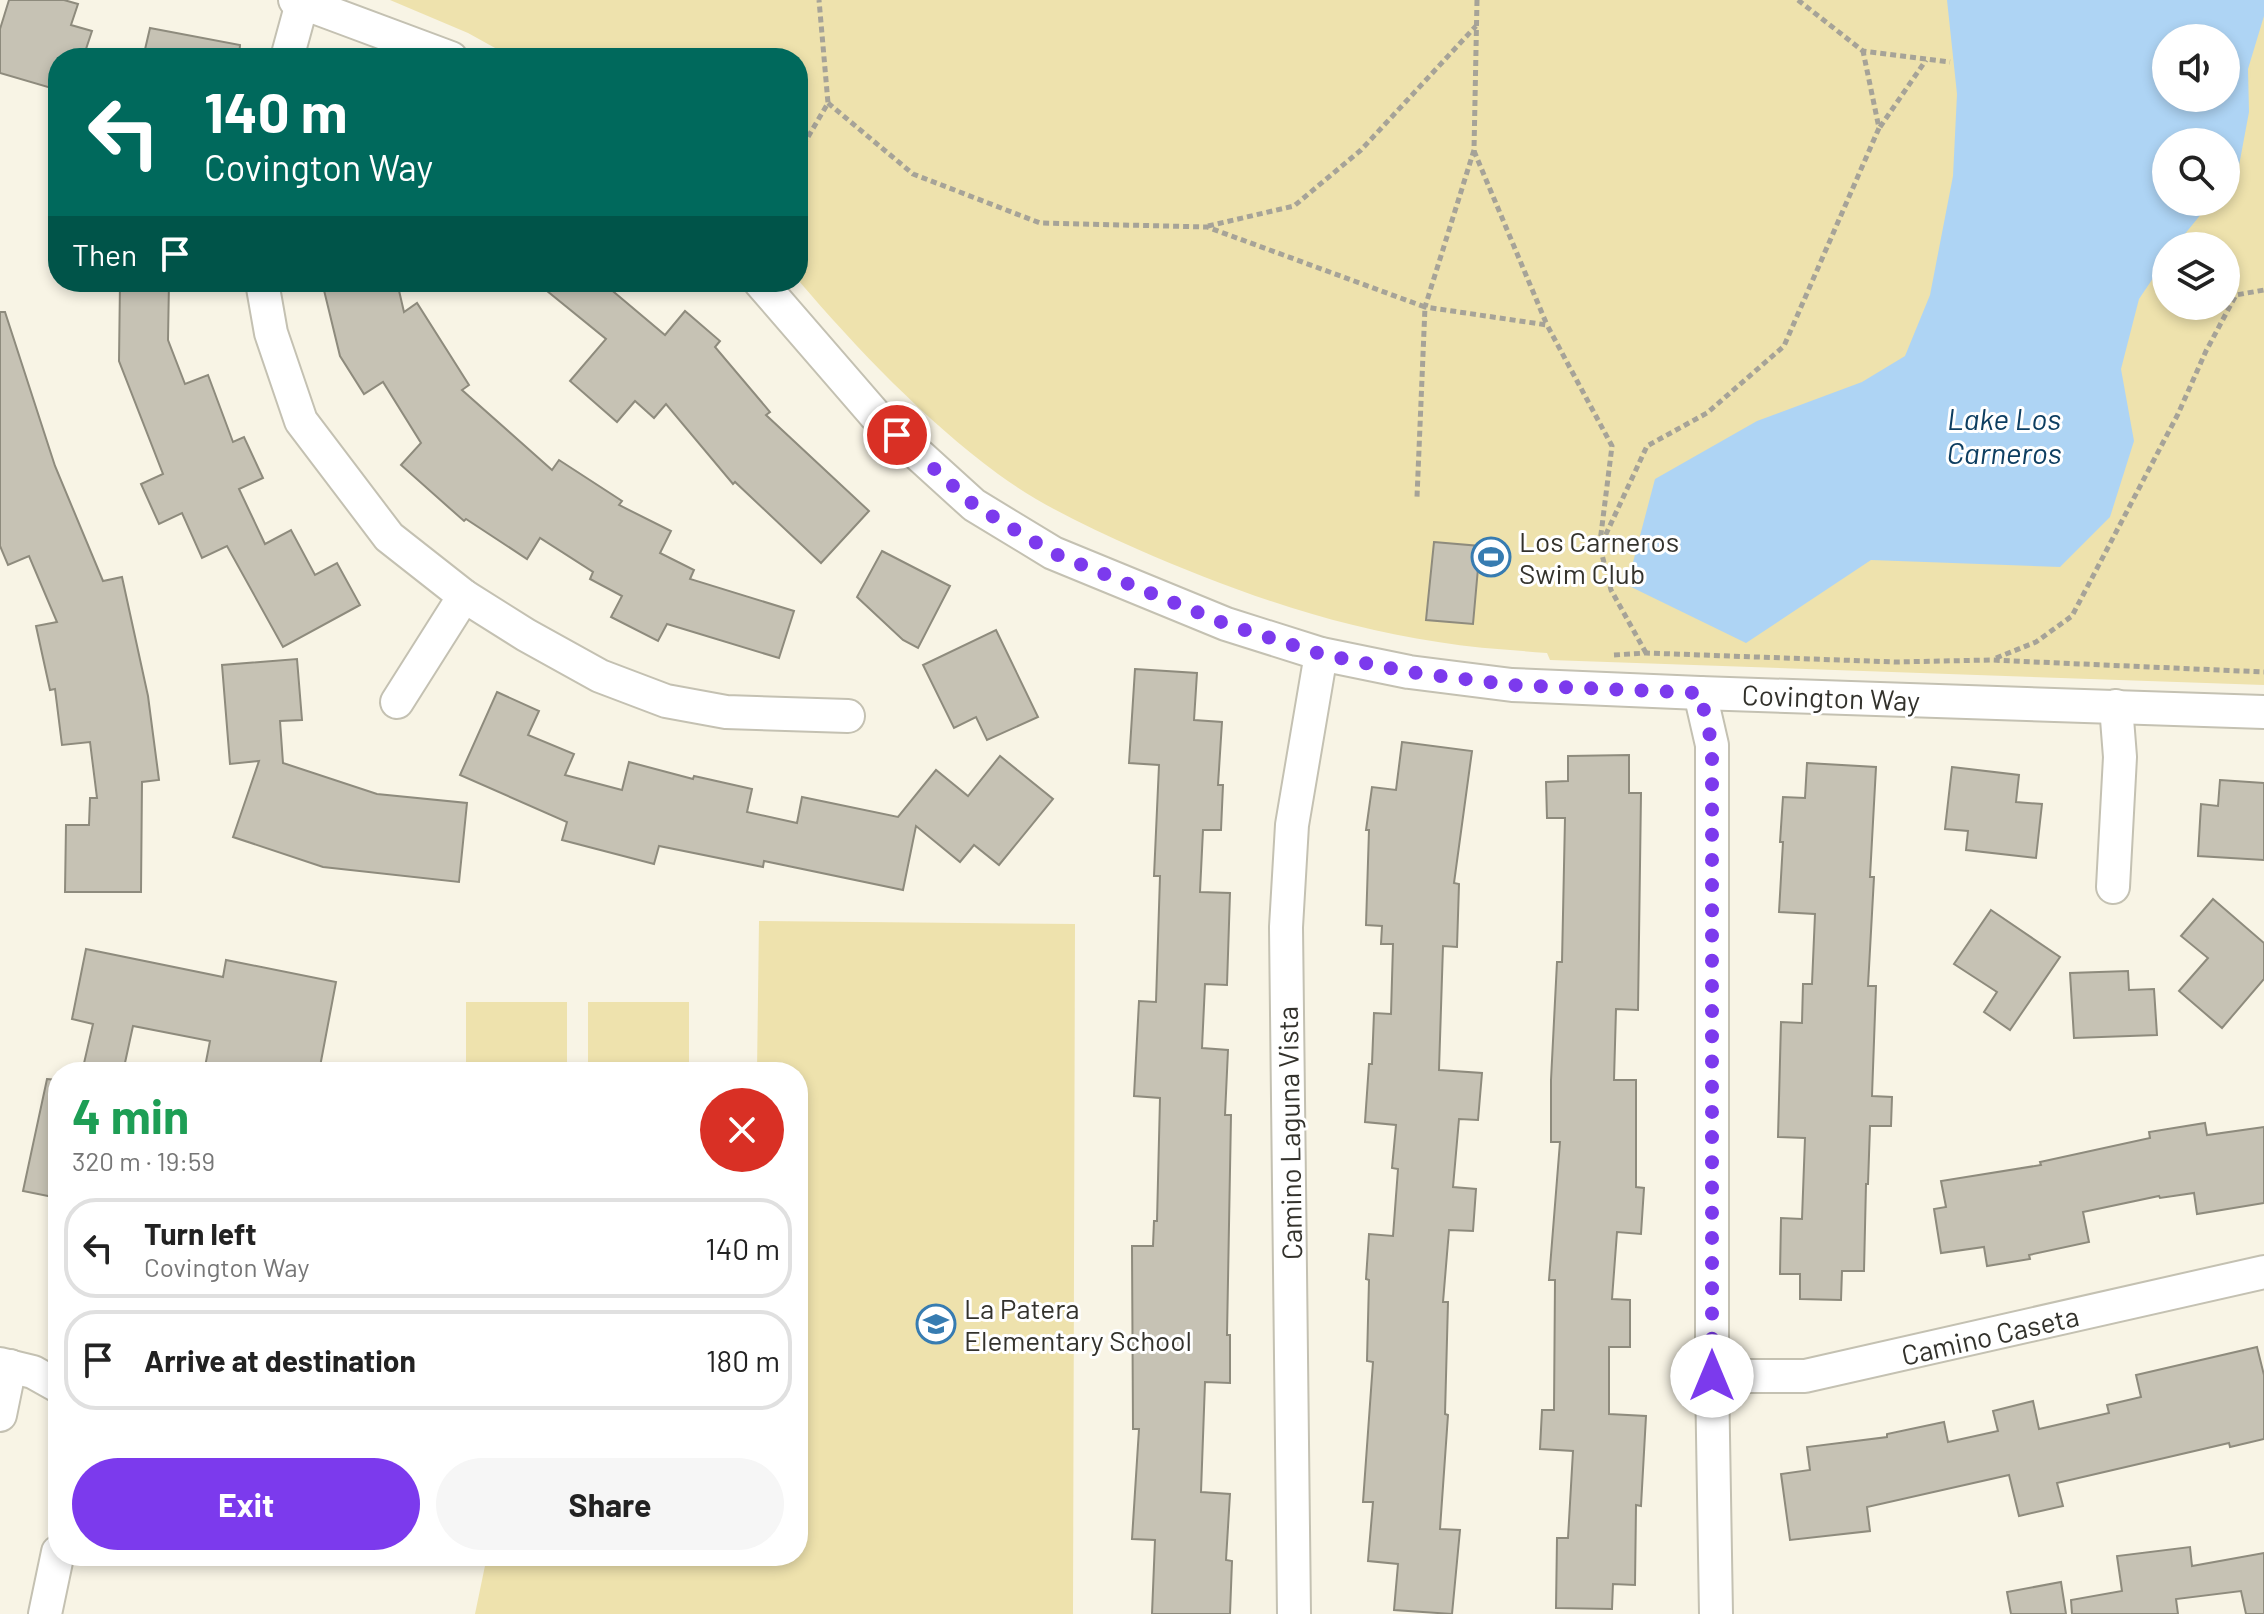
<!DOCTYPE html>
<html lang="en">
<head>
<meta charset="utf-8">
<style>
  :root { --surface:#fff; --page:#f6f6f6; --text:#222; --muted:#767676; --line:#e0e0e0; --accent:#7c3aed }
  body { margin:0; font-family:Barlow,sans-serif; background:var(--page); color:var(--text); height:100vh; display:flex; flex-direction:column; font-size:30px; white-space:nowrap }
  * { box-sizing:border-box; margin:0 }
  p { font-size:26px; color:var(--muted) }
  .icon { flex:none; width:44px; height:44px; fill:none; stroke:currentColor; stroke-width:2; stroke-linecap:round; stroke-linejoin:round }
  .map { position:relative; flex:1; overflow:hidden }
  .side { position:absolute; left:48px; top:1062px; width:760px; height:504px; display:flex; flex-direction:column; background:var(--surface); border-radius:32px; box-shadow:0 4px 12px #0003 }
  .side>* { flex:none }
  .hud { position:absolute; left:48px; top:48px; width:760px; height:244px; border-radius:32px; box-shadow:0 4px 12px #0003; background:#00695c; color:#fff; overflow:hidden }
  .buttons { position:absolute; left:2152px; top:24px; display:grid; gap:16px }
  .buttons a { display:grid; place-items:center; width:88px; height:88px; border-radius:50%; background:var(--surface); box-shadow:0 4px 12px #0003; font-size:40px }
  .pin { position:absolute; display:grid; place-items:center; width:68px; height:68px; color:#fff; margin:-34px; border:4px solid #fff; border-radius:50%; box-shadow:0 2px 8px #0007 }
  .me { position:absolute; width:88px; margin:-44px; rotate:0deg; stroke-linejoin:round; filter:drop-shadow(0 0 6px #0008) }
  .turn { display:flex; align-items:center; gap:28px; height:168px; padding:0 24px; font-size:36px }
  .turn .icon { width:104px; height:104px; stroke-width:2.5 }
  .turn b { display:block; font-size:56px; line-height:68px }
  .then { display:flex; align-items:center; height:76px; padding:0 24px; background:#0003; gap:16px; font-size:30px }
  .round { display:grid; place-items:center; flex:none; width:84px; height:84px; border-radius:42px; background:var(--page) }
  .overview { display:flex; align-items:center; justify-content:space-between; height:136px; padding:0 24px }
  h1 { font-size:48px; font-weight:700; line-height:60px; color:#1e9e55 }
  .button { display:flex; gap:16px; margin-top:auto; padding:16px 24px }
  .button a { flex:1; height:92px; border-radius:48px; background:var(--accent); color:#fff; font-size:32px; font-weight:700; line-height:92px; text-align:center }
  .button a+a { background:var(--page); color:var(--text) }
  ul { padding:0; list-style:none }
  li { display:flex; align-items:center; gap:24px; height:100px; margin:0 16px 12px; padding:0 8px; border:4px solid var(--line); border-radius:32px }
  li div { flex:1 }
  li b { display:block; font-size:30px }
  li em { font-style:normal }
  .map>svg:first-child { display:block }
  .green { fill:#eee2ad; fill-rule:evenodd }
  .water { fill:#aed4f4; fill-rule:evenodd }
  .building { fill:#c6c2b4; stroke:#8e8b7d; stroke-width:2 }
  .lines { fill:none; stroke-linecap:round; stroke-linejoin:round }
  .minor-casing { stroke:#c4c1b2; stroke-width:36 }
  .path { stroke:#a6a398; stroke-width:5; stroke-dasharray:6 4; stroke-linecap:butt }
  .minor { stroke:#fff; stroke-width:32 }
  .route { stroke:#7c3aed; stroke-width:14; stroke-dasharray:0 25.2 }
  .labels { text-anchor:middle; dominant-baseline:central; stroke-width:6; stroke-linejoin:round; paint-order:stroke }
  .poi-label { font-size:28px; fill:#33322c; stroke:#fff; text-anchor:start }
  .street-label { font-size:28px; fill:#33322c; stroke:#fff }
  .water-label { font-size:30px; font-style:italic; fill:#0d3e61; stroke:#fff }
</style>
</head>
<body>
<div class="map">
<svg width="2264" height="1614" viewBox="0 0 2264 1614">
  <rect width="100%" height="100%" fill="#f8f4e5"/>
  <g class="green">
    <path d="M390,0H2264V685L1550,660L1547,653C1511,650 1474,648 1438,642C1334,627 1233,591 1137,549C1090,528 1040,505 998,474C924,419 858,350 798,280V58H513L468,33ZM2166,38H2226V98H2166ZM2166,142H2226V202H2166ZM2166,246H2226V306H2166Z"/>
    <polygon points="759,921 1075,924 1073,1614 475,1614 487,1556 551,1556 572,1560 573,1556 798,1556 798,1072 757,1072"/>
    <rect x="466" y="1002" width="101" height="66"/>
    <rect x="588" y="1002" width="101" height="66"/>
  </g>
  <path class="water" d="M1947,0H2264V16L2248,69L2249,112L2238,171L2226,185V142H2166V202H2211L2175,246H2166V259L2139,299L2121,369L2134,441L2110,517L2060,567L1871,560L1746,643L1627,585L1655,479L1757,421L1862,382L1905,356L1930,295L1953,176L1957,94ZM2166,38H2226V98H2166Z"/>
  <g class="building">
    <polygon points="9,0 64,0 78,4 71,25 92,31 83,58 58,58 58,90 0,73 0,29"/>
    <polygon points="150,28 240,45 239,58 143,58"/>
    <polygon points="120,282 169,282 168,340 185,384 208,375 233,442 244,437 263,478 239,489 265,544 291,530 315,575 337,563 360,605 283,647 227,546 202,558 182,513 159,524 141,484 163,474 119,361"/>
    <polygon points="322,282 397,282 404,312 417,303 469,385 462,390 552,470 559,460 622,501 619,505 671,531 660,553 694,570 690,579 794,611 779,658 667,624 658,641 611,617 622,596 590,579 593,572 540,538 527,559 466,519 464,521 401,465 421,443 383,382 364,394 340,356"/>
    <polygon points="536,282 602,282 665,335 685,311 720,341 715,347 770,412 766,415 869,511 821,563 735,482 733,484 666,404 654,418 635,401 617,422 570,381 606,339"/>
    <polygon points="0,312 5,312 55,466 103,581 122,577 148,696 159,780 142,782 141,892 65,892 66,825 89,825 90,798 97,798 90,742 62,745 55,689 50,690 36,626 57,622 29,556 8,565 0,546"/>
    <polygon points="1434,542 1480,546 1473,624 1426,620"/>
    <polygon points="882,551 950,586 918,648 903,640 857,597"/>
    <polygon points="996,630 1038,717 987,740 976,717 954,728 923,665"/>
    <polygon points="297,659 302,720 280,721 283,763 377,794 467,803 459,882 323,867 233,837 259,761 230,764 222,665"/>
    <polygon points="1135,669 1197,673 1194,720 1222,722 1218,785 1223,785 1221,830 1203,830 1200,892 1230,893 1227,985 1205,984 1202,1048 1228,1050 1225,1115 1231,1115 1227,1335 1230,1335 1230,1383 1205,1382 1201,1492 1230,1494 1226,1560 1232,1561 1230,1614 1152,1614 1155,1540 1132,1539 1139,1429 1133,1429 1132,1246 1153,1246 1154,1221 1157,1221 1160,1098 1134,1096 1139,1001 1156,1002 1160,876 1154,876 1159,765 1129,763"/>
    <polygon points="497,692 539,711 528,735 574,754 565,775 622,790 629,762 693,779 694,776 752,789 747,812 797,823 802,797 898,817 936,770 968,796 1000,756 1053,799 999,865 974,845 960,862 916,826 903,890 764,861 763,867 659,846 654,864 562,840 567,822 460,775"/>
    <polygon points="1402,742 1472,751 1454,883 1459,884 1457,947 1443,946 1439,1070 1482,1073 1478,1120 1459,1119 1453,1187 1476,1189 1473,1231 1449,1230 1443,1302 1448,1302 1445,1414 1448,1415 1440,1529 1460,1530 1452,1614 1394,1610 1398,1564 1368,1561 1373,1502 1363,1502 1373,1362 1367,1361 1369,1280 1366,1279 1369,1234 1393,1236 1398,1169 1392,1168 1396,1125 1365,1122 1369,1064 1372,1064 1374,1013 1391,1014 1393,944 1381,944 1382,926 1366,925 1369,830 1366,830 1372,787 1396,790"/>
    <polygon points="1629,755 1629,793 1641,793 1638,1010 1616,1009 1614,1080 1636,1080 1636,1187 1644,1188 1641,1234 1617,1232 1612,1299 1630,1300 1630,1347 1609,1347 1609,1414 1646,1416 1641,1506 1636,1505 1635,1585 1613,1584 1612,1609 1556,1608 1557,1538 1568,1538 1573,1451 1540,1449 1542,1410 1554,1410 1555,1280 1549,1280 1560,1142 1551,1142 1551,1080 1557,962 1562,962 1565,818 1547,818 1546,782 1568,781 1568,756"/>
    <polygon points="1807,763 1876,767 1870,877 1874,877 1868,986 1876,986 1872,1096 1892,1097 1891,1126 1870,1126 1868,1184 1866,1184 1864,1271 1842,1271 1841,1300 1800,1299 1800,1274 1780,1274 1781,1218 1802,1219 1805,1138 1778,1137 1781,1022 1802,1023 1803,984 1812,984 1815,914 1779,912 1783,842 1780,842 1783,797 1805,798"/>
    <polygon points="1952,767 2019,775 2016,802 2042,804 2036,858 1966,850 1968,831 1945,829"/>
    <polygon points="2220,780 2264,783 2264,860 2198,856 2201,804 2218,806"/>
    <polygon points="2213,899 2264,943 2264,979 2222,1028 2179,991 2208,958 2181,936"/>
    <polygon points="1991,910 2060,957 2010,1030 1984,1012 1997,992 1954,964"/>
    <polygon points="86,949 223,977 226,960 336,982 319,1072 204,1072 210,1041 133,1026 123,1072 82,1072 93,1024 72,1019"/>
    <polygon points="2128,971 2129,990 2154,989 2157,1035 2074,1038 2070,973"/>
    <polygon points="47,1079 58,1080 58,1198 23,1191"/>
    <polygon points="2205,1123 2207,1135 2264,1127 2264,1203 2197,1214 2194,1193 2160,1198 2159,1196 2083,1212 2089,1242 2029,1255 2030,1259 1987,1266 1984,1247 1941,1253 1934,1209 1946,1207 1941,1181 2041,1165 2040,1162 2150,1138 2149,1132"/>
    <polygon points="2257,1347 2264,1375 2264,1439 2230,1447 2229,1443 2057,1483 2063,1506 2019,1516 2009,1475 1867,1507 1870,1531 1790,1540 1781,1474 1810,1470 1807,1447 1887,1437 1887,1434 1944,1422 1948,1442 1998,1431 1993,1411 2033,1401 2039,1429 2109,1413 2107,1405 2141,1397 2136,1375"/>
    <polygon points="2190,1547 2192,1566 2264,1553 2264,1614 2246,1614 2241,1591 2176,1599 2178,1614 2072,1614 2071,1600 2122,1591 2117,1556"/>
    <polygon points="2061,1582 2066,1614 2011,1614 2007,1592"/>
  </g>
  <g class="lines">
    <defs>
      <g id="minor">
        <polyline points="295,0 451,58"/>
        <polyline points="287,58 302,3"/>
        <polyline points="262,282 271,333 301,421 389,537 464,596 526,635 600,676 666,701 726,712 848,716"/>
        <polyline points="760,282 876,416 974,505 1053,553 1226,624 1321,654 1409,672 1512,685 1700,693 2264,712"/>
        <polyline points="1700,693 1712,745 1712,1376 1716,1614"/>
        <polyline points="397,702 464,596"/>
        <polyline points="2113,887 2120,757 2116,706"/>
        <polyline points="0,1364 33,1372 58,1386"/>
        <polyline points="1712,1376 1805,1376 2264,1272"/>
        <polyline points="0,1415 10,1366"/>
        <polyline points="45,1614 58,1552"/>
        <polyline points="1294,1614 1286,927 1292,825 1321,654"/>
      </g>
    </defs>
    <use href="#minor" class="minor-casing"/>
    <g class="path">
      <polyline points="1477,0 1474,150 1425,307 1547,325 1612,446 1600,542"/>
      <polyline points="1798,0 1863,51 1950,62"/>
      <polyline points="828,103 913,174 1040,223 1207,227 1425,307 1417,497"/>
      <polyline points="1880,127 1926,60"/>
      <polyline points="1474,151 1547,325"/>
      <polyline points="798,154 828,103 819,0"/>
      <polyline points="1208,226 1294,206 1361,150 1476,26"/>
      <polyline points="1646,653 1611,590 1600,547 1647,446 1707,413 1784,346 1879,128 1863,51"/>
      <polyline points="1614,655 1646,653 1895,662 1991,660 2264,672"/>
      <polyline points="1996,658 2036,642 2072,616 2178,414 2206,351 2236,295 2264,290"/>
    </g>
    <use href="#minor" class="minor"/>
  </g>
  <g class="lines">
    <polyline class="route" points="897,435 974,505 1053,553 1226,624 1321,654 1409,672 1512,685 1700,693 1712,745 1712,1376"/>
  </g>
  <defs>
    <symbol id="stadium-ring" viewBox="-11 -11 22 22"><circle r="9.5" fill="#fff" stroke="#377cb1" stroke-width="1.5"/><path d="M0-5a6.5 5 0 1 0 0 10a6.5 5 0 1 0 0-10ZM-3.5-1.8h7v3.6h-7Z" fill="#377cb1"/></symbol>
    <symbol id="school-ring" viewBox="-11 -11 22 22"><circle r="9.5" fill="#fff" stroke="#377cb1" stroke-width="1.5"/><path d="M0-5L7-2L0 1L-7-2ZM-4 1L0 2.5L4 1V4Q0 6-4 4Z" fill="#377cb1"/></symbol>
  </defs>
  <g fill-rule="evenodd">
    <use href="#stadium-ring" x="1469" y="535" width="44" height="44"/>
    <use href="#school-ring" x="914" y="1302" width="44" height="44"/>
  </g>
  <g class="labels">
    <g class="poi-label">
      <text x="1519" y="541">Los Carneros<tspan x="1519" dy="32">Swim Club</tspan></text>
      <text x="964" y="1308">La Patera<tspan x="964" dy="32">Elementary School</tspan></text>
    </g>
    <g class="street-label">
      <text transform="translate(1831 697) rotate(2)">Covington Way</text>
      <text transform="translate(1289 1133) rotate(-91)">Camino Laguna Vista</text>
      <text transform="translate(1990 1335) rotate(-13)">Camino Caseta</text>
    </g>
    <g class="water-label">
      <text x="2004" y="418">Lake Los<tspan x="2004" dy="34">Carneros</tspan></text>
    </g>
  </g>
</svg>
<div class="buttons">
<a><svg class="icon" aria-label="sound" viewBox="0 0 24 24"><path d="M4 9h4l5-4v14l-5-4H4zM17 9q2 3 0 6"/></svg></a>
<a><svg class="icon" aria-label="search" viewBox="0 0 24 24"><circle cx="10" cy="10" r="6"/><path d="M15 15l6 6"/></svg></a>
<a><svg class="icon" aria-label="layers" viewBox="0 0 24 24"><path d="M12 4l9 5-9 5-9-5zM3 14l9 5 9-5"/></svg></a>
</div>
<div class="pin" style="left:897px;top:435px;background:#d93025"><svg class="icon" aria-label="arrive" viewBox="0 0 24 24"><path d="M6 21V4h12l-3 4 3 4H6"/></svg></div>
<svg class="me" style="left:1712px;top:1376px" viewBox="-20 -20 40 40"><circle r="19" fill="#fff"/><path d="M0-13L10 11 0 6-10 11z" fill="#7c3aed"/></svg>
<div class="hud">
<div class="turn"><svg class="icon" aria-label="left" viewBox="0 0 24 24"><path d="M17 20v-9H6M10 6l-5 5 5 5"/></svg><div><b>140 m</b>Covington Way</div></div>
<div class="then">Then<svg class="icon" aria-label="arrive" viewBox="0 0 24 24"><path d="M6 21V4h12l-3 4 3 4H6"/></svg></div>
</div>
<section class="side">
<div class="overview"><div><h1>4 min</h1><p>320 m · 19:59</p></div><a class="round" style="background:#d93025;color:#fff"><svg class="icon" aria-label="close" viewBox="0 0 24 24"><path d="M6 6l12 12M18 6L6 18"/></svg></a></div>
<ul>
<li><svg class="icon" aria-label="left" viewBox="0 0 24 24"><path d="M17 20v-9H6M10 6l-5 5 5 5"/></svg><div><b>Turn left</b><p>Covington Way</p></div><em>140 m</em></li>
<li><svg class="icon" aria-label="arrive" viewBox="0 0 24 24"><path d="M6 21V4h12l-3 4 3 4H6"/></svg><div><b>Arrive at destination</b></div><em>180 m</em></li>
</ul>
<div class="button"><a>Exit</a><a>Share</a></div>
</section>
</div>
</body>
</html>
